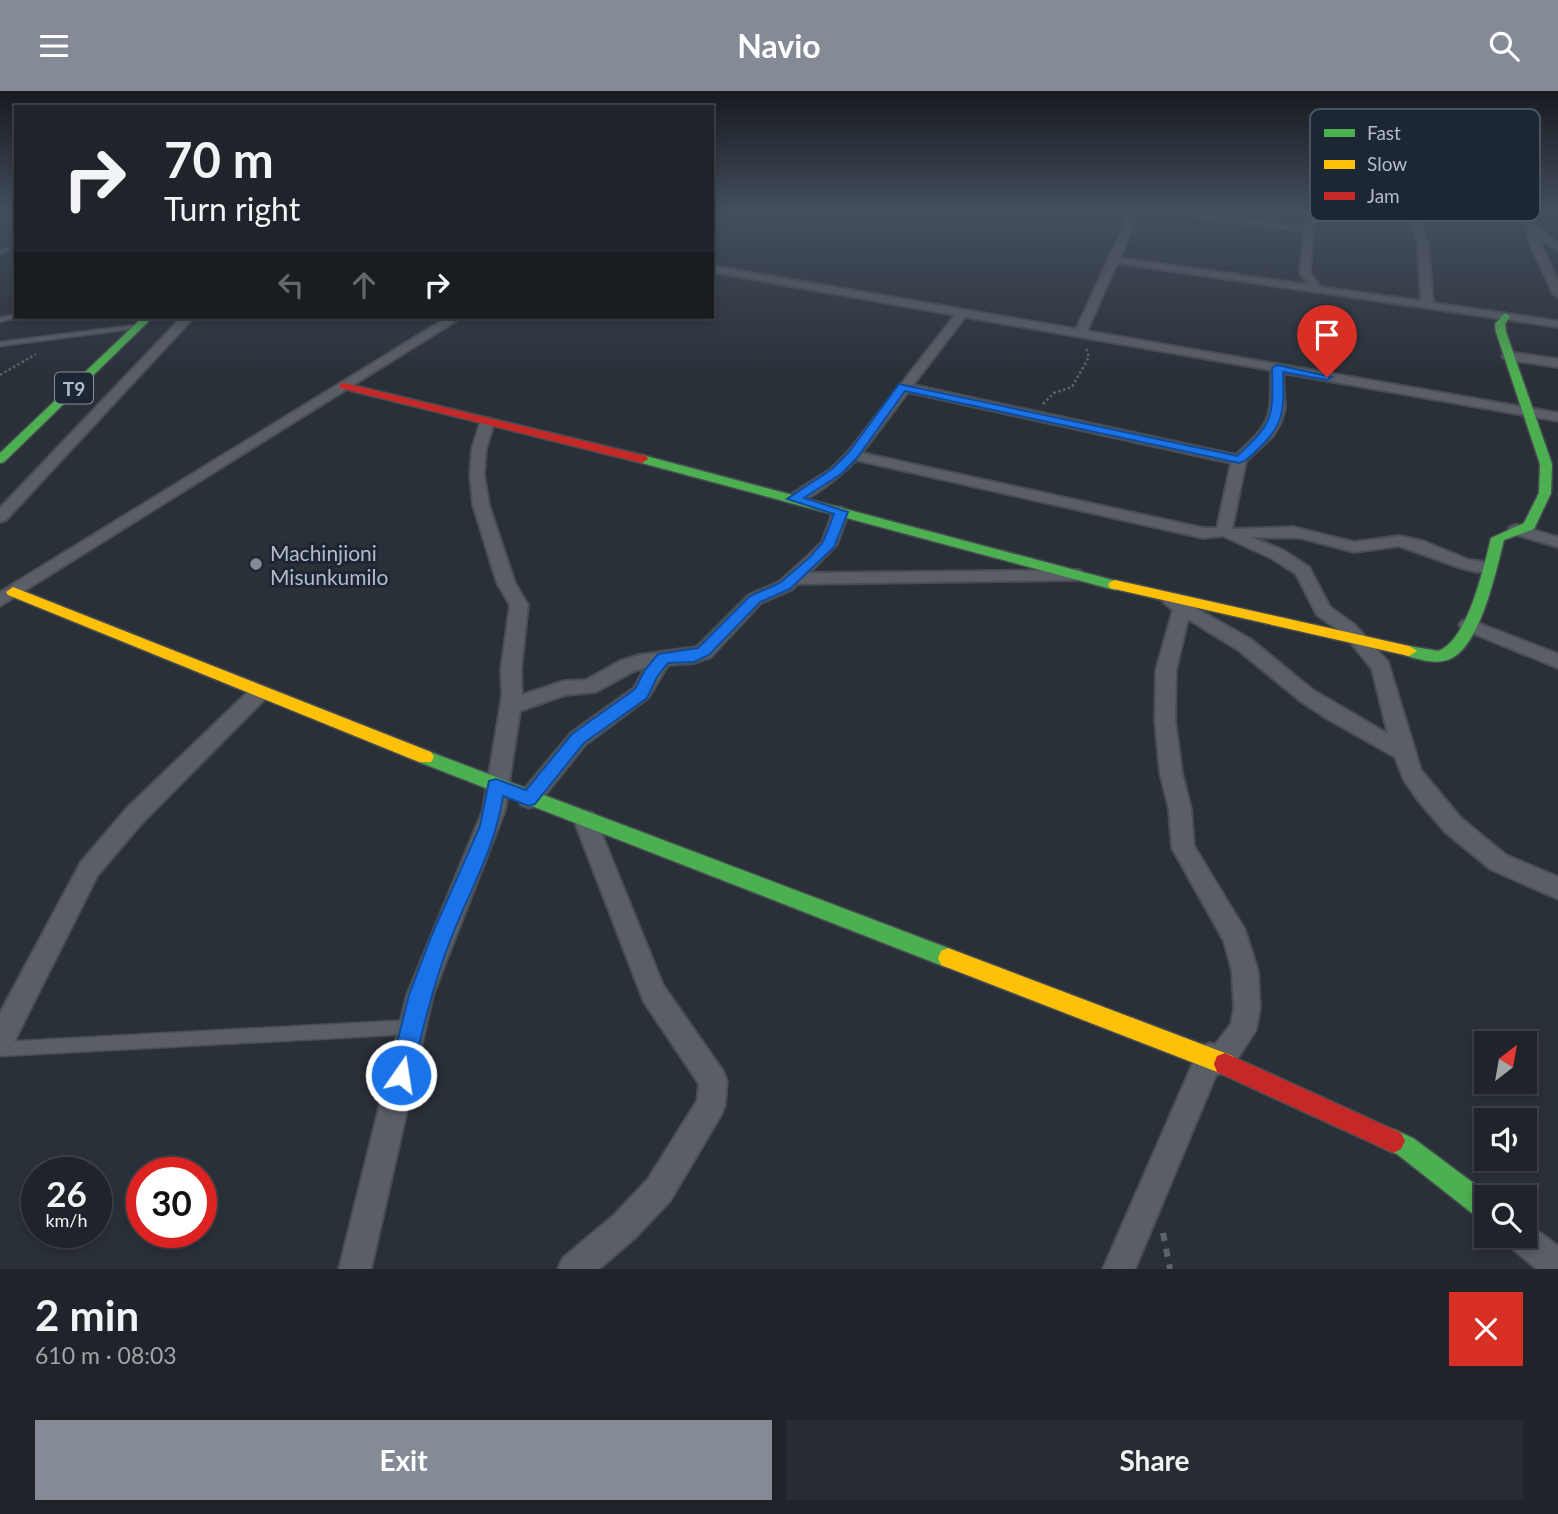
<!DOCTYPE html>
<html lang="en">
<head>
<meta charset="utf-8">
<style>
  :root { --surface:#20242a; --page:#282c32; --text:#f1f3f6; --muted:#a2a4a8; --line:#3d4147; --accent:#848b96 }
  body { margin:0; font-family:Lato,sans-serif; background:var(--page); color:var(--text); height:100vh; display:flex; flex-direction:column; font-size:26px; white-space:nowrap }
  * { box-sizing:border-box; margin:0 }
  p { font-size:23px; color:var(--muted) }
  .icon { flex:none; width:38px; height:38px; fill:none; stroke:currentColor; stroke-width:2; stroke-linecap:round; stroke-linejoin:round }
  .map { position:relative; height:1178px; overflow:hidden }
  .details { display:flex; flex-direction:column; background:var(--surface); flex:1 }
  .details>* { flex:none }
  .guide { position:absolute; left:14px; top:14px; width:700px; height:214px; border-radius:0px; box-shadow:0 4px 10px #0003,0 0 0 2px var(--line); background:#20242a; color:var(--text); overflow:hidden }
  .needle { width:46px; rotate:31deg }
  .fabs { position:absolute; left:1474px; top:940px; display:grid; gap:14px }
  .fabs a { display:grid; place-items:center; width:63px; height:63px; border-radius:0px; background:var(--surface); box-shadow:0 4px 10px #0003,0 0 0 2px var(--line); font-size:35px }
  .speed { position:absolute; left:21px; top:1066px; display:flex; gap:14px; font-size:35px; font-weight:700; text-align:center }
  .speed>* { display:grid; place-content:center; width:91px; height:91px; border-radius:50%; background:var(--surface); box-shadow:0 4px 10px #0003,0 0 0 2px var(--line); line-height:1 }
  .speed small { font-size:18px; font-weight:400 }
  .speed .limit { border:10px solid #d22; background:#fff; color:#111 }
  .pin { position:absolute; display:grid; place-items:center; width:60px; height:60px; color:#fff; margin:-72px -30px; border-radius:50% 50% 50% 0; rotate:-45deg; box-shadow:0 0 7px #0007 }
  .pin .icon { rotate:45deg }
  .me { position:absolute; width:77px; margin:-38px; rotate:13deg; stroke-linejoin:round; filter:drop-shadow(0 0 5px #0008) }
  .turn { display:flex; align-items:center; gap:24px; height:147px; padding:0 35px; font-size:32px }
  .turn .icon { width:91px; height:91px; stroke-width:2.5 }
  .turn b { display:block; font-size:49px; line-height:60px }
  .lanes { display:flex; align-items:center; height:66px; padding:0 35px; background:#0003; justify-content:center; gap:35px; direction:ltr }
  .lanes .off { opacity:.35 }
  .round { display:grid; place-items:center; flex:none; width:74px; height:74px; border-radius:0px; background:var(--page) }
  .head { display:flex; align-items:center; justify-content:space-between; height:119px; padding:0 35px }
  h1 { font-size:42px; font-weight:700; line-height:52px }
  .cta { display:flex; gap:14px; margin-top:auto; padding:14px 35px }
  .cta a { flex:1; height:80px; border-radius:0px; background:var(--accent); color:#fff; font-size:28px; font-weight:700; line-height:80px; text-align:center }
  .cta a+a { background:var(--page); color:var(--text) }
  header { display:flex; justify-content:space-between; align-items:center; height:91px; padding:0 35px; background:var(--accent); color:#fff; font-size:32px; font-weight:700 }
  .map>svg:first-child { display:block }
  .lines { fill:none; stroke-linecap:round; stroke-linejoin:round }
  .lane-casing { stroke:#484c53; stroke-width:3 }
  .street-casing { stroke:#484c53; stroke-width:4 }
  .fast-casing { stroke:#484c53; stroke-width:3 }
  .slow-casing { stroke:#484c53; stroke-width:3 }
  .jam-casing { stroke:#484c53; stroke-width:3 }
  .path-far1 { stroke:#5d636a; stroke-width:2.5; stroke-dasharray:2.5 2.5; stroke-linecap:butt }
  .path { stroke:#5d636a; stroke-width:6; stroke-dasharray:8 8; stroke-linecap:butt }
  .lane { fill:#5a5e66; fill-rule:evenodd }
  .street { fill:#5a5e66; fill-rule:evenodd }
  .fast { fill:#4caf50; fill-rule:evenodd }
  .slow { fill:#ffc107; fill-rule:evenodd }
  .jam { fill:#c62828; fill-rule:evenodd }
  .route { fill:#1a73e8; stroke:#114b97; stroke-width:2 }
  .poi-dot { fill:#848b96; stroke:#1d2633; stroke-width:2.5 }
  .labels { text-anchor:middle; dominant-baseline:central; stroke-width:6; stroke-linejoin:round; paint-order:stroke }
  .shield { fill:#1d2633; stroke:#878f9c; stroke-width:2 }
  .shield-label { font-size:19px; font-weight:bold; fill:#b4bcc9 }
  .poi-label { font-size:21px; fill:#b4bcc9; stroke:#1d2633; text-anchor:start }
  .key { fill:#1d2633; stroke:#4a5360; stroke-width:2 }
  .key-label { font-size:19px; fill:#b4bcc9 }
</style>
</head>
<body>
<header><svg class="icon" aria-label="menu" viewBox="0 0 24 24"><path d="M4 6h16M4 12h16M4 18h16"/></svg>Navio<svg class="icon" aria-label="search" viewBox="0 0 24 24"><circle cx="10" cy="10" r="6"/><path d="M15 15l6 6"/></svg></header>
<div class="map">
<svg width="1558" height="1178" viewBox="0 0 1558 1178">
  <rect width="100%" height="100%" fill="#2a3038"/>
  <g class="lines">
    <defs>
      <g id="lane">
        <polygon points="7,157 9,159 0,162 0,159"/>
        <polygon points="16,223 16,226 18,226 0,231 0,227"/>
        <polygon points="136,234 138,235 138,237 0,255 0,251"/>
        <polygon points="412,929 417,931 419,936 417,941 412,943 0,965 0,951"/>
      </g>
      <g id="street">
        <path d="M1131,120H1140L1120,167L1309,194L1300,182L1304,141L1150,120H1178L1304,136L1305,120H1315L1310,182L1321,196L1421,210L1418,154L1408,120H1417L1428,154L1433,212L1558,230V236L1117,172L1087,240L1558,322V330L1283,282L1285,318L1281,331L1273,345L1246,370L1232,438L1293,436L1354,451L1399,445L1423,450L1469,469L1494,472L1496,476L1494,480L1477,481L1461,477L1399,455L1354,461L1301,447L1251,446L1283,459L1309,476L1330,516L1355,534L1388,571L1421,679L1461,727L1506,764L1558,786V808L1490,778L1445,741L1417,708L1404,689L1395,666L1326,627L1299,609L1238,559L1188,528L1176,579L1175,629L1182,682L1191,718L1194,755L1245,839L1258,880L1260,917L1256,939L1229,981L1216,984L1135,1178H1103L1200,956L1210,952L1215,954L1231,933L1234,917L1232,880L1224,850L1172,757L1169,718L1160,682L1155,629L1156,579L1173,519L1163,511L1166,507H1178L1252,549L1313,599L1388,643L1372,578L1343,542L1317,524L1296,483L1271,467L1223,445L1203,447L856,369C844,382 806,415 789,411L786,408L789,405L831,378L848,361L955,224L712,181V175L1076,238ZM965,226L1271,279C1271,328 1272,331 1236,364L913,294ZM908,301L1231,372L1217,437H1203L862,362Z"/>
        <polygon points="1456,120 1481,120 1528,127 1529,130 1558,152 1558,160 1538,146 1558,191 1558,206 1553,203 1530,152 1525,132"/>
        <polygon points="182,226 194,226 6,429 0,431 0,417"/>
        <polygon points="448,226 462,226 0,515 0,501"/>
        <polygon points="1508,261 1558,268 1558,276 1504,268 1502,265"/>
        <polygon points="487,328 494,332 486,358 484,384 489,414 515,492 528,514 521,579 522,604 564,590 586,589 620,570 639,564 697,556 749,504 779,491 808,465 822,451 833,421 841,416 849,421 837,453 809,482 1079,479 1087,484 1079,489 797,493 791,499 761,512 711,566 694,572 668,574 648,607 585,654 537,714 529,717 521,714 518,708 521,702 571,642 634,597 645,577 634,580 596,601 565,604 520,620 505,719 433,904 371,1178 339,1178 407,904 483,719 502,605 501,579 510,514 497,492 473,414 470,384 472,358 480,332"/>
        <polygon points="1516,434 1558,446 1558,456 1510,442 1508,439 1510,436"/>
        <polygon points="1468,528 1558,563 1558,577 1462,538 1459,534 1462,530"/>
        <polygon points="259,595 266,597 269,602 266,607 142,732 97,785 10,959 0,963 0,922 81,771 126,718 252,597"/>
        <polygon points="585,720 593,722 596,729 663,894 723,980 727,990 725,1014 721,1024 670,1110 636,1146 599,1178 558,1178 563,1167 614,1124 648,1088 697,1010 699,993 644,911 574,729 577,722"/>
        <polygon points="1524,1130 1558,1155 1558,1178 1537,1178 1509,1155 1505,1144 1524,1144"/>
      </g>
      <g id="fast">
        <path d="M1505,222L1510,225L1505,233L1506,241L1552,373L1551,402L1534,438L1504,449C1496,480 1481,552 1452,567C1437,575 1418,568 1404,564L1401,560L1404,556L1409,555L1438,560C1468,550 1484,475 1491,447L1524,432L1539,402L1540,373L1496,241L1495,233Z"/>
        <polygon points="143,226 153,226 4,371 0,372 0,362"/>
        <polygon points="642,364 1120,491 1122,494 1115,499 638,371 638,365"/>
        <polygon points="425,659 948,857 955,860 958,867 955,874 948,877 419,671 416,666 419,661"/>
        <polygon points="1393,1038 1413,1047 1492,1106 1486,1106 1486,1129 1477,1126 1397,1063 1385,1058 1381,1050 1385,1042"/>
      </g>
      <g id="slow">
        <polygon points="1115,489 1409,555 1417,560 1409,565 1110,497 1108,494 1110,491"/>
        <polygon points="13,496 431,661 434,666 431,671 419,671 8,504 6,501"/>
        <polygon points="948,857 1233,965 1236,973 1233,981 1225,984 941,874 938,867 941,860"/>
      </g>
      <g id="jam">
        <polygon points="344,292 646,365 648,368 642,372 340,297 340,293"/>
        <polygon points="1225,962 1401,1042 1405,1050 1401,1058 1393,1062 1385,1058 1217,981 1214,973 1217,965"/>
      </g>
    </defs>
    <use href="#lane" class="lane-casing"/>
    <use href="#street" class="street-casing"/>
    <use href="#fast" class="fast-casing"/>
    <use href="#slow" class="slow-casing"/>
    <use href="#jam" class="jam-casing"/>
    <g class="path-far1">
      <polyline points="0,284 36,263"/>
      <polyline points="1043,313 1054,302 1072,296 1089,266 1086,257"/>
    </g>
    <polyline class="path" points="1163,1142 1170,1178"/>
    <use href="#lane" class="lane"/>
    <use href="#street" class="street"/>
    <use href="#fast" class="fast"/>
    <use href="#slow" class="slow"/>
    <use href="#jam" class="jam"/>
  </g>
  <linearGradient id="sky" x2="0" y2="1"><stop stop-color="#171a1f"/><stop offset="0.42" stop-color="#444e5e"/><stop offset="1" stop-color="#444e5e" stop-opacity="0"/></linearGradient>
  <rect width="1558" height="285" fill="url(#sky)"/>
  <path class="route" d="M1277,274L1332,286L1327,289L1283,281C1284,317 1286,333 1257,359C1252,364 1247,370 1239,372L905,300L857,367L841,383L804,407L848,421L834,456L790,498L760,511L709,564L694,571L668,572L657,586L647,607L584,652L535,713L529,715L503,705C496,755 470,799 452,845C434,890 423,937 412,984L409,992L401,995L393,992L389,984L409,904L431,846L480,735L489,690L496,688L526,699L572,643L635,598L645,579L658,563L698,557L750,505L780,492L810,466L823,451L834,423L787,408L832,378L849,361L899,293L1237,365C1274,331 1273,327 1272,277Z"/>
  <circle class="poi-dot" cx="256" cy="473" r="7"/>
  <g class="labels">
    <rect class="shield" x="55" y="281.5" width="38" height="31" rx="5"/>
    <g class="shield-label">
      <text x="74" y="297">T9</text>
    </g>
    <g class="poi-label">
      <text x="270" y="461">Machinjioni<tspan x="270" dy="24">Misunkumilo</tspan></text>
    </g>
  </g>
  <rect x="1310" y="18" width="230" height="112" rx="10" class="key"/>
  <rect x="1324" y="38" width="31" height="8" fill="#4caf50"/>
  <rect x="1324" y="69" width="31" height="9" fill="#ffc107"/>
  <rect x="1324" y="101" width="31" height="8" fill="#c62828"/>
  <g class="key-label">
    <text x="1367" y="49">Fast</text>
    <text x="1367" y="80">Slow</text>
    <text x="1367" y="112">Jam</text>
  </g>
</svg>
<div class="fabs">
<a><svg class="needle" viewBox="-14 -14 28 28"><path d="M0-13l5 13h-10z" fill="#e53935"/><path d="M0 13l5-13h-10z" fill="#a2a4a8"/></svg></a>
<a><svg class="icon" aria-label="sound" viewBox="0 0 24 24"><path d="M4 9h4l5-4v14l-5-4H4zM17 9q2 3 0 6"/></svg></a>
<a><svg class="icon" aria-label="search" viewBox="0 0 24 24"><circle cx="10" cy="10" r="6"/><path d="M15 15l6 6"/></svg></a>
</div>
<div class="speed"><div>26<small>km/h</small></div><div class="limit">30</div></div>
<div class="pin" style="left:1327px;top:286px;background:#d93025"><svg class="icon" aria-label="arrive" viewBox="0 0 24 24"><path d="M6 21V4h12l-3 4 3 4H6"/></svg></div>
<svg class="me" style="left:401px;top:984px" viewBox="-20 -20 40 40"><circle r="17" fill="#1a73e8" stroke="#fff" stroke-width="3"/><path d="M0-11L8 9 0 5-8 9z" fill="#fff"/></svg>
<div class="guide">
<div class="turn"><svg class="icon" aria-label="right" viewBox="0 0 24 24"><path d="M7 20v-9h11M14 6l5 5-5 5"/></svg><div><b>70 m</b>Turn right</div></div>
<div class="lanes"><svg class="icon off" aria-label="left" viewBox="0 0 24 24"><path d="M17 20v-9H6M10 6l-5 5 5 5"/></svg><svg class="icon off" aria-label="ahead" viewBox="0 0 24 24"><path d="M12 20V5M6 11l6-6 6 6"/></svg><svg class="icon" aria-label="right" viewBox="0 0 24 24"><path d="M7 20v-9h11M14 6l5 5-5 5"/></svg></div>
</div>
</div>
<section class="details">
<div class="head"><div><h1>2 min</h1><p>610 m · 08:03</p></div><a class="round" style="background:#d93025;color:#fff"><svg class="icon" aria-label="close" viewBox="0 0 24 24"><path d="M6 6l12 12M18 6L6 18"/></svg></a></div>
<div class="cta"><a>Exit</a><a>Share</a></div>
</section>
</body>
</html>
